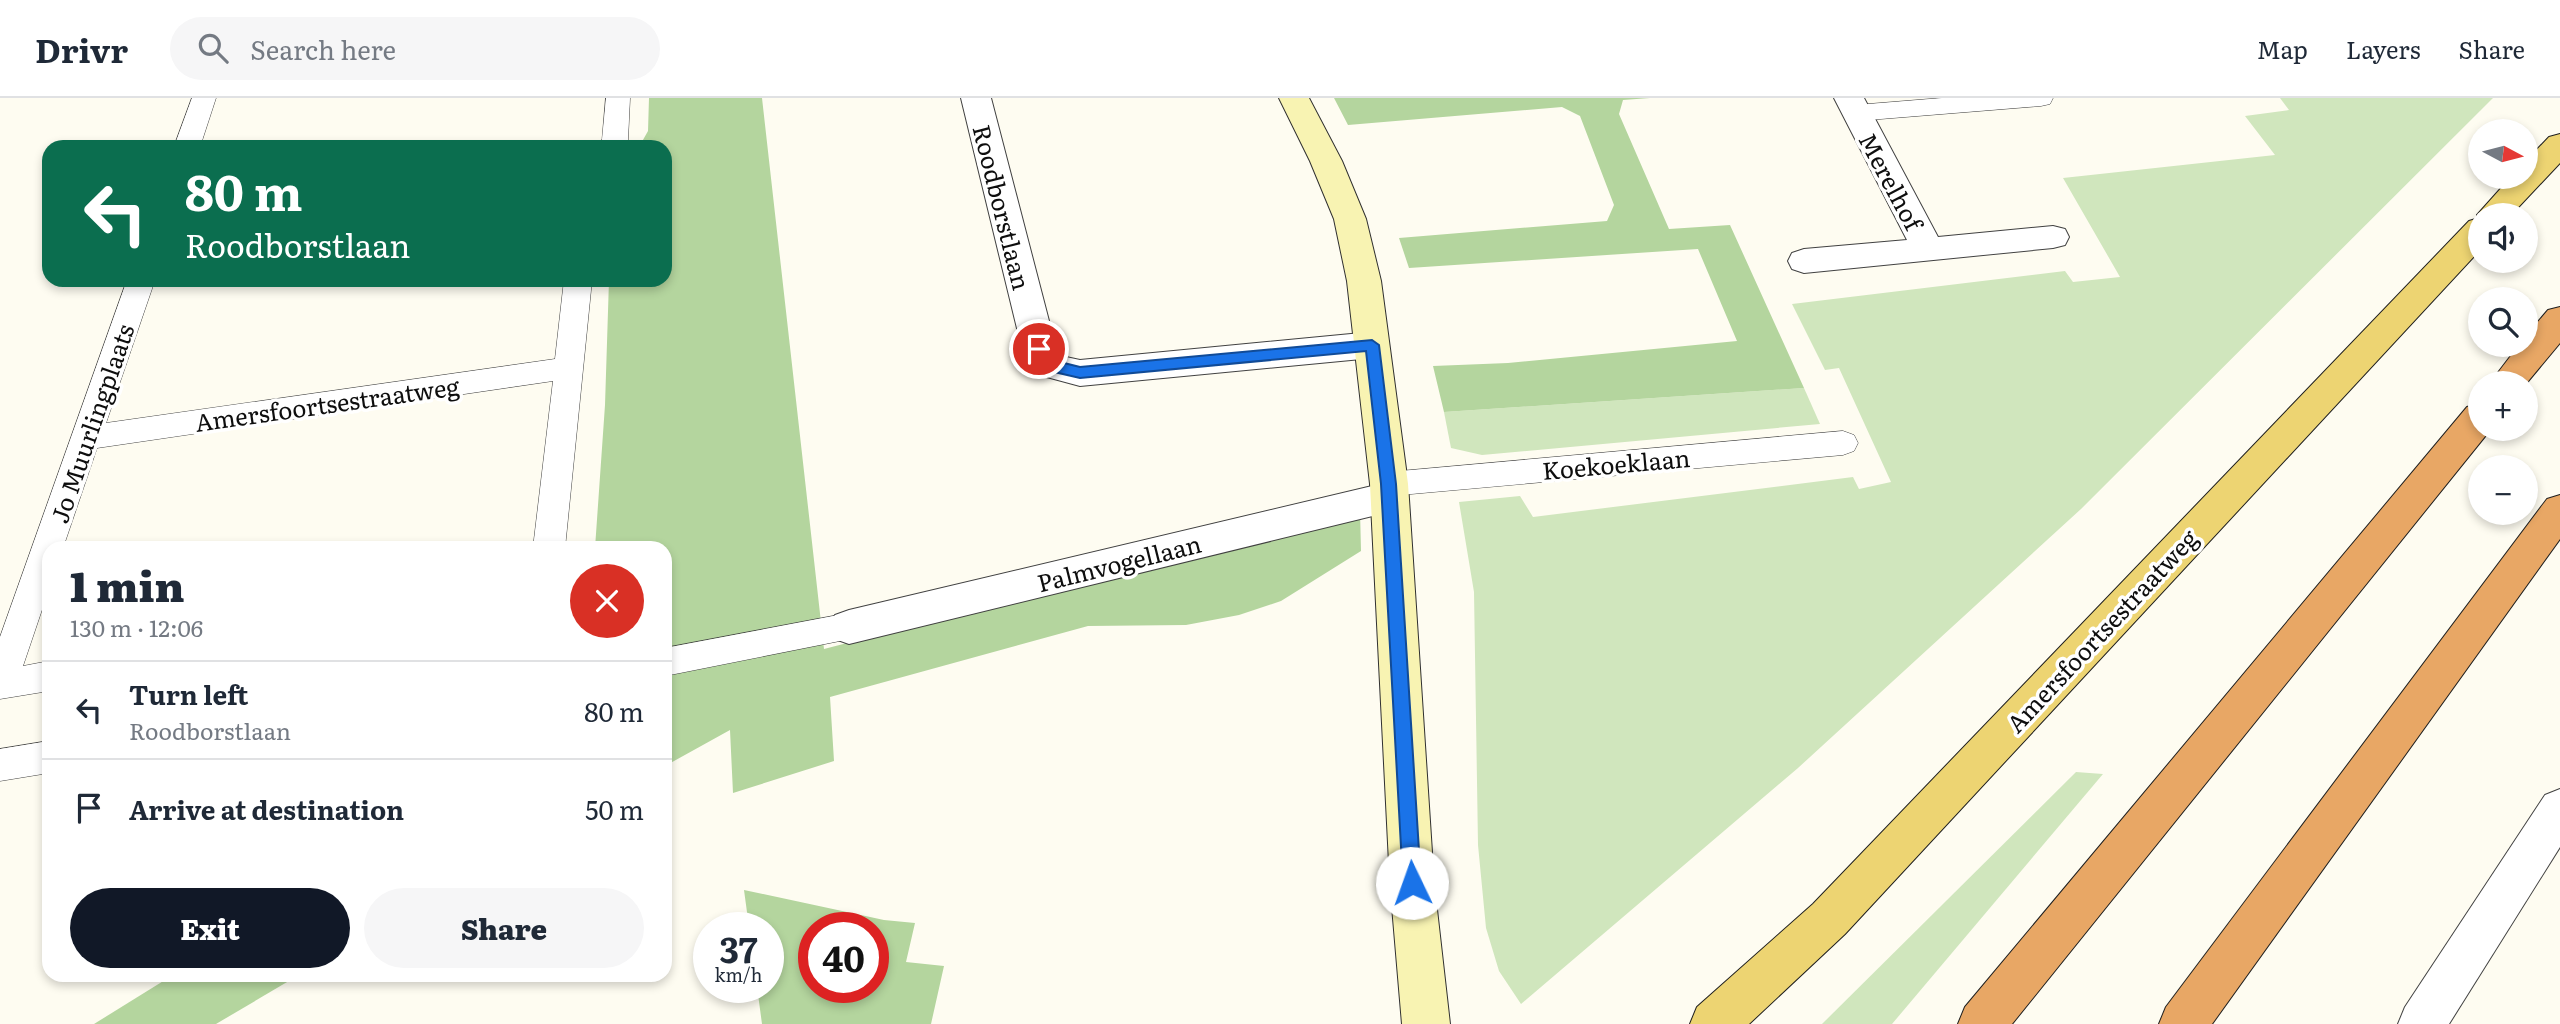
<!DOCTYPE html>
<html lang="en">
<head>
<meta charset="utf-8">
<style>
  :root { --surface:#fff; --page:#f6f6f7; --text:#1f2937; --muted:#747a83; --line:#e0e1e3; --accent:#111827 }
  body { margin:0; font-family:Literata,serif; background:var(--page); color:var(--text); height:100vh; display:flex; flex-direction:column; font-size:26px; white-space:nowrap }
  * { box-sizing:border-box; margin:0 }
  p { font-size:23px; color:var(--muted) }
  .icon { flex:none; width:38px; height:38px; fill:none; stroke:currentColor; stroke-width:2; stroke-linecap:round; stroke-linejoin:round }
  .map { position:relative; flex:1; overflow:hidden }
  .panel { position:absolute; left:42px; top:443px; width:630px; height:441px; display:flex; flex-direction:column; background:var(--surface); border-radius:21px; box-shadow:0 4px 10px #0003 }
  .panel>* { flex:none }
  .banner { position:absolute; left:42px; top:42px; width:630px; height:147px; border-radius:21px; box-shadow:0 4px 10px #0003; background:#0b6e4f; color:#fff; overflow:hidden }
  .needle { width:46px; rotate:97deg }
  .fabs { position:absolute; left:2468px; top:21px; display:grid; gap:14px }
  .fabs a { display:grid; place-items:center; width:70px; height:70px; border-radius:50%; background:var(--surface); box-shadow:0 4px 10px #0003; font-size:35px }
  .speed { position:absolute; left:693px; top:814px; display:flex; gap:14px; font-size:35px; font-weight:700; text-align:center }
  .speed>* { display:grid; place-content:center; width:91px; height:91px; border-radius:50%; background:var(--surface); box-shadow:0 4px 10px #0003; line-height:1 }
  .speed small { font-size:18px; font-weight:400 }
  .speed .limit { border:10px solid #d22; background:#fff; color:#111 }
  .pin { position:absolute; display:grid; place-items:center; width:60px; height:60px; color:#fff; margin:-30px; border:4px solid #fff; border-radius:50%; box-shadow:0 2px 7px #0007 }
  .me { position:absolute; width:77px; margin:-38px; rotate:357deg; stroke-linejoin:round; filter:drop-shadow(0 0 5px #0008) }
  .turn { display:flex; align-items:center; gap:24px; height:147px; padding:0 28px; font-size:32px }
  .turn .icon { width:91px; height:91px; stroke-width:2.5 }
  .turn b { display:block; font-size:49px; line-height:60px }
  .round { display:grid; place-items:center; flex:none; width:74px; height:74px; border-radius:37px; background:var(--page) }
  .overview { display:flex; align-items:center; justify-content:space-between; height:119px; padding:0 28px }
  h1 { font-size:42px; font-weight:800; line-height:52px }
  .primary-button { display:flex; gap:14px; margin-top:auto; padding:14px 28px }
  .primary-button a { flex:1; height:80px; border-radius:42px; background:var(--accent); color:#fff; font-size:28px; font-weight:800; line-height:80px; text-align:center }
  .primary-button a+a { background:var(--page); color:var(--text) }
  ul { padding:0; list-style:none }
  li { display:flex; align-items:center; gap:21px; height:98px; padding:0 28px; border-top:2px solid var(--line) }
  li div { flex:1 }
  li b { display:block; font-size:26px }
  li em { font-style:normal }
  header { display:flex; align-items:center; gap:42px; box-sizing:border-box; height:98px; padding:0 35px; background:var(--surface); border-bottom:2px solid var(--line) }
  header strong { font-size:33px }
  nav { display:flex; gap:38px; margin-inline-start:auto; font-size:24px }
  .search { width:490px; height:63px; background:var(--page); display:flex; align-items:center; gap:18px; box-sizing:border-box; padding:0 24px; border-radius:38px; color:var(--muted); font-size:26px }
  .map>svg:first-child { display:block }
  .green { fill:#d0e6bd }
  .forest { fill:#b4d59e; fill-rule:evenodd }
  .lines { fill:none; stroke-linecap:round; stroke-linejoin:round }
  .lane-casing { stroke:#414141; stroke-width:1 }
  .street-casing { stroke:#414141; stroke-width:2 }
  .secondary-casing { stroke:#303030; stroke-width:2 }
  .primary-casing { stroke:#1f1f1f; stroke-width:2 }
  .highway-casing { stroke:#1f1f1f; stroke-width:2 }
  .lane { fill:#fff; fill-rule:evenodd }
  .street { fill:#fff; fill-rule:evenodd }
  .secondary { fill:#f8f3b2; fill-rule:evenodd }
  .primary { fill:#edd472; fill-rule:evenodd }
  .highway { fill:#e8a765; fill-rule:evenodd }
  .route { fill:#1a73e8; stroke:#114b97; stroke-width:2 }
  .labels { text-anchor:middle; dominant-baseline:central; stroke-width:7; stroke-linejoin:round; paint-order:stroke }
  .street-label { font-size:24px; fill:#0e0e0e; stroke:#fff }
</style>
</head>
<body>
<header>
<strong>Drivr</strong>
<div class="search"><svg class="icon" aria-label="search" viewBox="0 0 24 24"><circle cx="10" cy="10" r="6"/><path d="M15 15l6 6"/></svg>Search here</div>
<nav><a>Map</a><a>Layers</a><a>Share</a></nav>
</header>
<div class="map">
<svg width="2560" height="926" viewBox="0 0 2560 926">
  <rect width="100%" height="100%" fill="#fefcf1"/>
  <g class="green">
    <polygon points="2280,0 2493,0 2081,411 1798,670 1521,906 1499,873 1486,830 1478,747 1474,494 1459,404 1520,398 1533,419 1853,379 1859,391 1891,384 1839,270 1825,272 1792,206 2065,173 2073,184 2120,179 2063,80 2275,57 2245,18 2289,12"/>
    <polygon points="1804,290 1820,326 1482,357 1451,350 1444,314"/>
    <polygon points="2076,674 2103,676 1892,926 1822,926"/>
  </g>
  <g class="forest">
    <polygon points="649,0 762,0 824,551 1360,412 1361,453 1281,503 1239,517 1186,527 1088,528 830,599 834,663 733,695 730,632 665,668 665,450 595,450 605,307 609,182 665,182 665,49 639,49 648,33"/>
    <polygon points="1334,0 1650,0 1623,2 1619,16 1669,131 1730,127 1804,290 1444,314 1433,268 1508,265 1737,243 1698,151 1409,170 1399,140 1607,123 1614,107 1580,18 1562,9 1348,27"/>
    <path d="M744,792L884,822L915,825L906,864L944,868L931,926H762L757,889H768V830L749,829ZM814,830H873V889H814Z"/>
    <polygon points="173,877 299,877 216,926 94,926"/>
  </g>
  <g class="lines">
    <defs>
      <g id="lane">
        <polygon points="192,0 216,0 200,49 174,49"/>
        <polygon points="606,0 630,0 628,42 623,49 597,49 602,41"/>
        <polygon points="1942,0 2053,0 2050,6 2041,8 1856,23 1847,21 1844,15 1847,9 1856,7"/>
        <polygon points="127,182 155,182 106,325 555,261 564,182 592,182 565,450 533,450 553,283 97,350 63,450 49,450 49,491 23,568 49,563 49,593 0,601 0,539"/>
        <polygon points="1843,333 1854,337 1858,345 1854,353 1843,357 1389,398 1378,395 1374,386 1378,377 1389,374"/>
        <polygon points="849,515 860,519 865,529 860,539 665,578 665,550"/>
        <polygon points="49,643 49,675 0,683 0,651"/>
      </g>
      <g id="street">
        <polygon points="961,0 991,0 1055,246 1066,259 1080,262 1372,234 1384,238 1389,247 1384,256 1372,260 1080,288 1043,278 1022,251"/>
        <polygon points="1834,0 1864,0 1938,139 2053,128 2065,131 2069,139 2065,147 2053,150 1804,175 1792,171 1788,163 1792,155 1804,151 1907,142"/>
        <polygon points="1389,384 1402,388 1408,399 1402,410 1389,414 849,546 835,541 829,529 835,517 849,512"/>
        <polygon points="2560,691 2560,749 2449,926 2398,926 2405,909 2545,697"/>
      </g>
      <polygon id="secondary" points="1279,0 1309,0 1342,63 1366,121 1381,183 1408,386 1434,785 1450,926 1402,926 1390,785 1370,386 1347,183 1334,121 1310,63"/>
      <polygon id="primary" points="2560,36 2560,65 2511,117 2480,117 2480,152 1845,836 1749,926 1690,926 1697,909 1813,806 2469,123 2479,120 2477,117 2511,79 2525,79 2525,64 2549,39"/>
      <g id="highway">
        <polygon points="2560,209 2560,245 2525,287 2490,285 2519,247 2525,247 2525,239 2548,212"/>
        <polygon points="2480,305 2480,331 2491,331 2012,926 1958,926 1965,909 2467,309"/>
        <polygon points="2560,397 2560,441 2212,926 2159,926 2166,909 2547,401"/>
      </g>
    </defs>
    <use href="#lane" class="lane-casing"/>
    <use href="#street" class="street-casing"/>
    <use href="#secondary" class="secondary-casing"/>
    <use href="#primary" class="primary-casing"/>
    <use href="#highway" class="highway-casing"/>
    <use href="#lane" class="lane"/>
    <use href="#street" class="street"/>
    <use href="#secondary" class="secondary"/>
    <use href="#primary" class="primary"/>
    <use href="#highway" class="highway"/>
  </g>
  <polygon class="route" points="1372,242 1379,247 1396,386 1421,785 1418,791 1412,793 1405,791 1403,785 1381,386 1366,253 1080,280 1050,273 1032,251 1039,246 1044,247 1060,264 1080,269"/>
  <g class="labels">
    <g class="street-label">
      <text transform="translate(1892 83) rotate(62)">Merelhof</text>
      <text transform="translate(1003 109) rotate(76)">Roodborstlaan</text>
      <text transform="translate(327 305) rotate(-8)">Amersfoortsestraatweg</text>
      <text transform="translate(91 325) rotate(-71)">Jo Muurlingplaats</text>
      <text transform="translate(1616 365) rotate(-5)">Koekoeklaan</text>
      <text transform="translate(1119 464) rotate(-14)">Palmvogellaan</text>
      <text transform="translate(2101 532) rotate(-47)">Amersfoortsestraatweg</text>
    </g>
  </g>
</svg>
<div class="fabs">
<a><svg class="needle" viewBox="-14 -14 28 28"><path d="M0-13l5 13h-10z" fill="#e53935"/><path d="M0 13l5-13h-10z" fill="#747a83"/></svg></a>
<a><svg class="icon" aria-label="sound" viewBox="0 0 24 24"><path d="M4 9h4l5-4v14l-5-4H4zM17 9q2 3 0 6"/></svg></a>
<a><svg class="icon" aria-label="search" viewBox="0 0 24 24"><circle cx="10" cy="10" r="6"/><path d="M15 15l6 6"/></svg></a>
<a>+</a>
<a>−</a>
</div>
<div class="speed"><div>37<small>km/h</small></div><div class="limit">40</div></div>
<div class="pin" style="left:1039px;top:251px;background:#d93025"><svg class="icon" aria-label="arrive" viewBox="0 0 24 24"><path d="M6 21V4h12l-3 4 3 4H6"/></svg></div>
<svg class="me" style="left:1412px;top:785px" viewBox="-20 -20 40 40"><circle r="19" fill="#fff"/><path d="M0-13L10 11 0 6-10 11z" fill="#1a73e8"/></svg>
<div class="banner">
<div class="turn"><svg class="icon" aria-label="left" viewBox="0 0 24 24"><path d="M17 20v-9H6M10 6l-5 5 5 5"/></svg><div><b>80 m</b>Roodborstlaan</div></div>
</div>
<section class="panel">
<div class="overview"><div><h1>1 min</h1><p>130 m · 12:06</p></div><a class="round" style="background:#d93025;color:#fff"><svg class="icon" aria-label="close" viewBox="0 0 24 24"><path d="M6 6l12 12M18 6L6 18"/></svg></a></div>
<ul>
<li><svg class="icon" aria-label="left" viewBox="0 0 24 24"><path d="M17 20v-9H6M10 6l-5 5 5 5"/></svg><div><b>Turn left</b><p>Roodborstlaan</p></div><em>80 m</em></li>
<li><svg class="icon" aria-label="arrive" viewBox="0 0 24 24"><path d="M6 21V4h12l-3 4 3 4H6"/></svg><div><b>Arrive at destination</b></div><em>50 m</em></li>
</ul>
<div class="primary-button"><a>Exit</a><a>Share</a></div>
</section>
</div>
</body>
</html>
